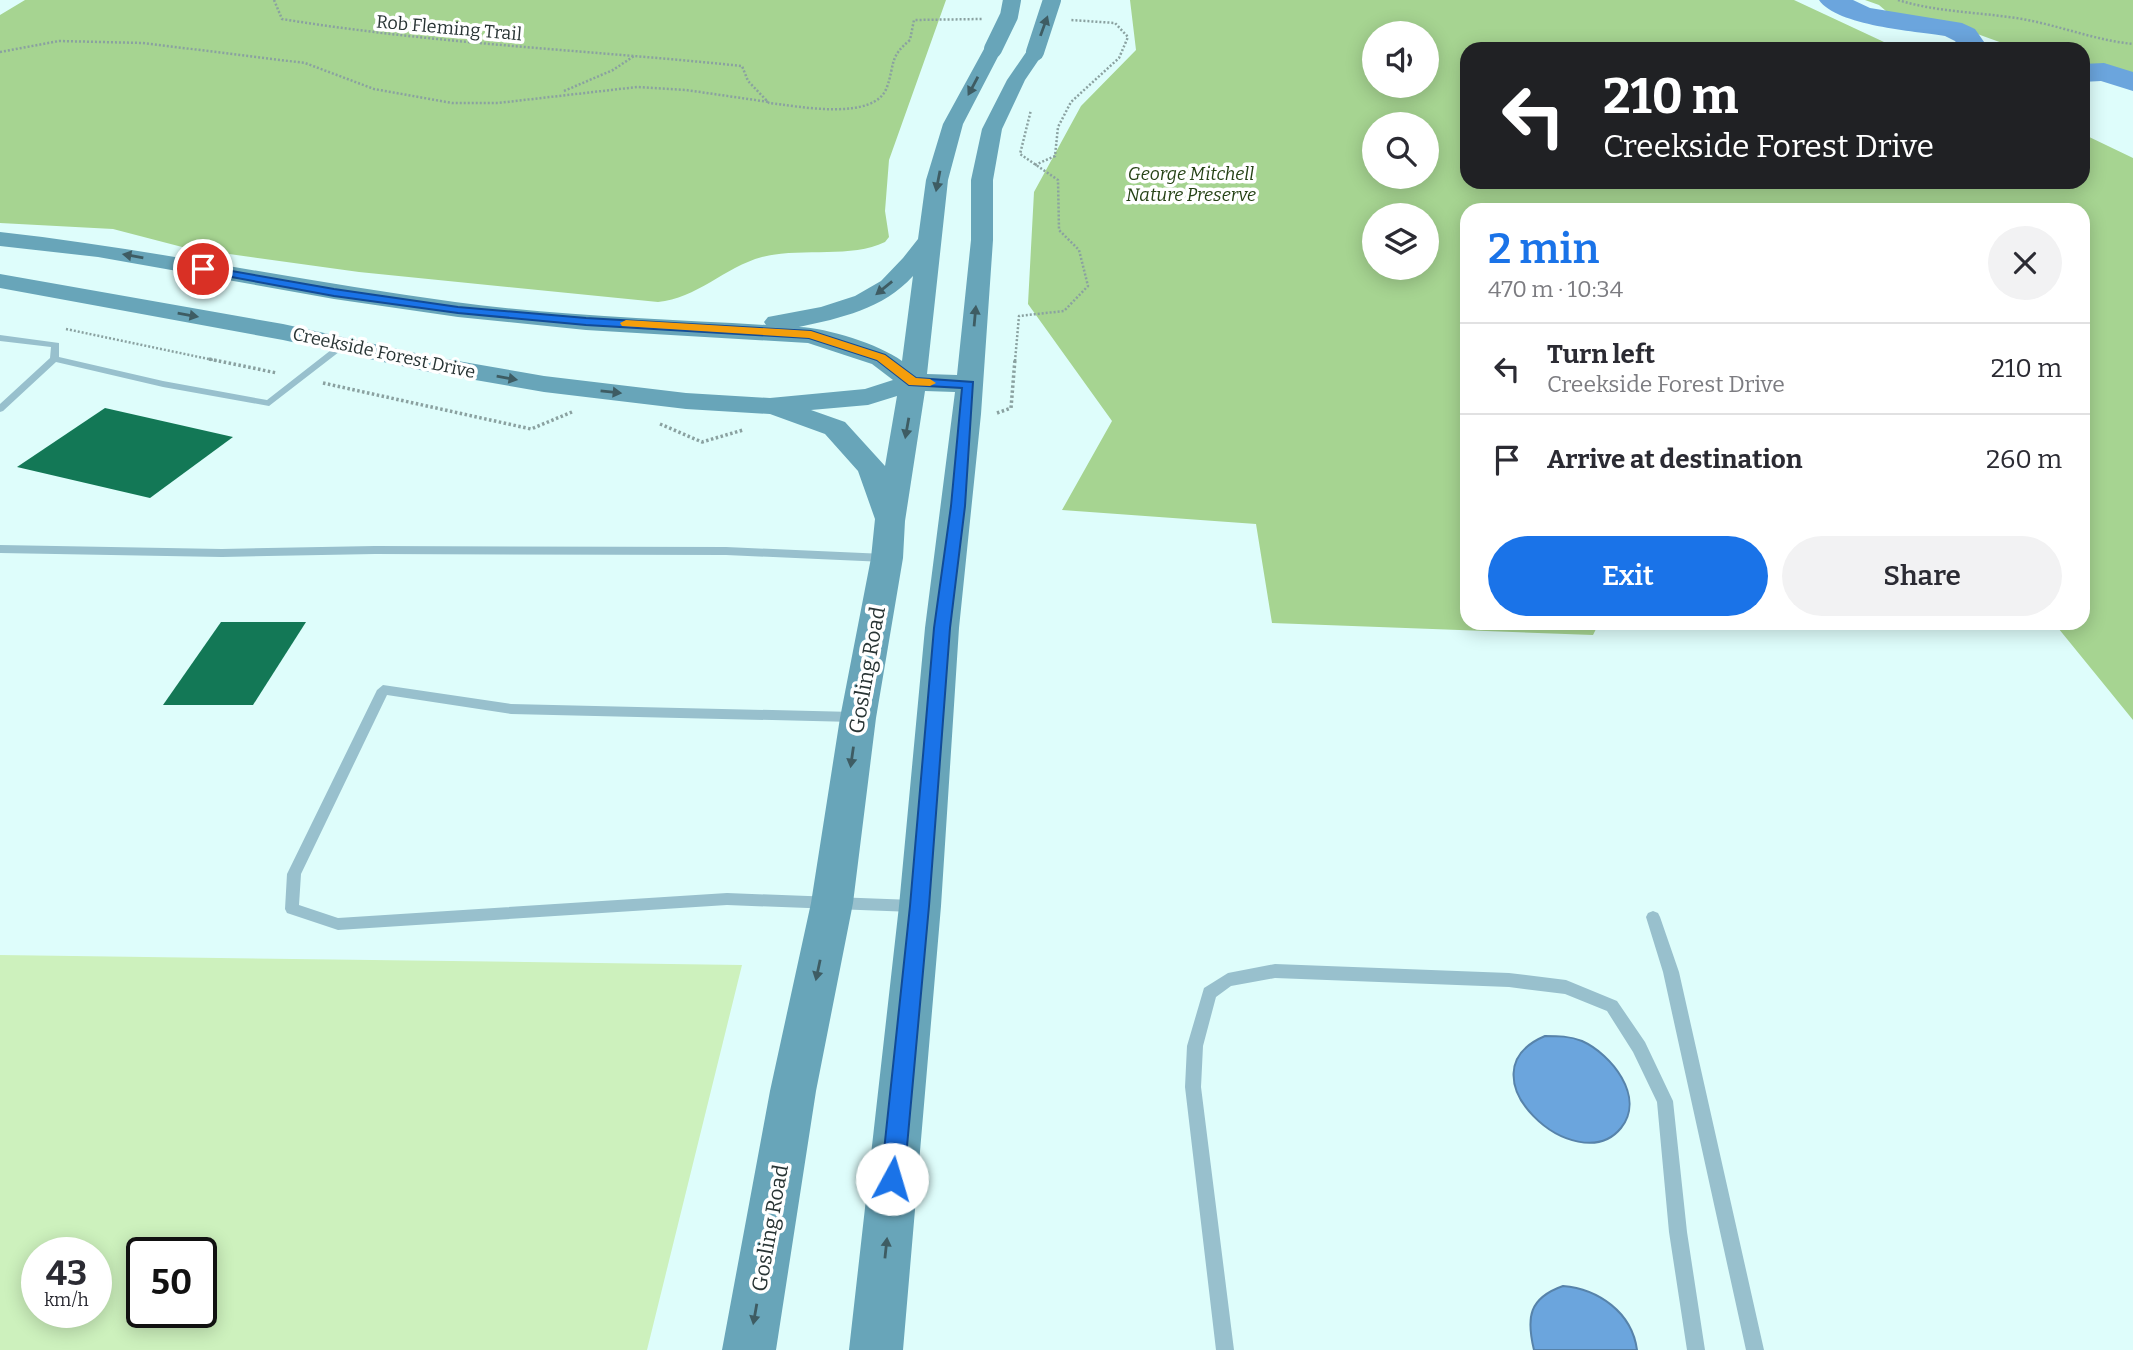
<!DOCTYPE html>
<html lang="en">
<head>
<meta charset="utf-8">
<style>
  :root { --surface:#fff; --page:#f2f2f3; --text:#2b2b33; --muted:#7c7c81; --line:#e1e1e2; --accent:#1a73e8 }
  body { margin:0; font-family:Bitter,serif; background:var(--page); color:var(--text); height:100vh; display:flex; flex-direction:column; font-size:26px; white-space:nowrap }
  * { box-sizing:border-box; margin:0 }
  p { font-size:23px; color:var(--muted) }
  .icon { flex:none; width:38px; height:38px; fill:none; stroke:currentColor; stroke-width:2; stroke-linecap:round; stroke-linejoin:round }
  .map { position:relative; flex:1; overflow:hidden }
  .side { position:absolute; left:1460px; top:203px; width:630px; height:427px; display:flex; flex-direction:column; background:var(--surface); border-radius:21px; box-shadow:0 4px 18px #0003 }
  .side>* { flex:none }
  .guide { position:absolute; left:1460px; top:42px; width:630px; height:147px; border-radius:21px; box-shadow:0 4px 18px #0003; background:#202124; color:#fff; overflow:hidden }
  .tools { position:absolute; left:1362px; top:21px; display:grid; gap:14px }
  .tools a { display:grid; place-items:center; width:77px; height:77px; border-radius:50%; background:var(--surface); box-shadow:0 4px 18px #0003; font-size:35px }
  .speed { position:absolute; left:21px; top:1237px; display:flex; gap:14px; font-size:35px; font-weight:700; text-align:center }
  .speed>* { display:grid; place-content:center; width:91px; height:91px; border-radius:50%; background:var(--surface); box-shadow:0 4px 18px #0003; line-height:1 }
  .speed small { font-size:18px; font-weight:400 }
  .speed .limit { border:4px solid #111; border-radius:10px; background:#fff; color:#111 }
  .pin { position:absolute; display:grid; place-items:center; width:60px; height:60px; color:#fff; margin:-30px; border:4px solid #fff; border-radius:50%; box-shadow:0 2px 7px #0007 }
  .me { position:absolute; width:77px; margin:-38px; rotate:6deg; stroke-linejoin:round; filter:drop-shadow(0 0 5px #0008) }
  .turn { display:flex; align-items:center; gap:24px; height:147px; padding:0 28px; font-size:32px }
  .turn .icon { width:91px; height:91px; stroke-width:2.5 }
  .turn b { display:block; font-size:49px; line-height:60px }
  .round { display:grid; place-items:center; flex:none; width:74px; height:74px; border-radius:37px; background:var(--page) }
  .summary { display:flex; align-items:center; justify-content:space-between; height:119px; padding:0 28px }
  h1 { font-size:42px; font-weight:600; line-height:52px; color:var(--accent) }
  .action { display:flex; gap:14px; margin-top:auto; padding:14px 28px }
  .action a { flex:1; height:80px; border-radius:42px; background:var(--accent); color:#fff; font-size:28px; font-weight:600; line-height:80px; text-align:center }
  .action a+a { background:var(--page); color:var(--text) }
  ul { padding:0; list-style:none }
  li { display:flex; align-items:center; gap:21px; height:91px; padding:0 28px; border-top:2px solid var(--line) }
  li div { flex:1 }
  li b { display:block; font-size:26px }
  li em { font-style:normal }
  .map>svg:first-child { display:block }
  .green { fill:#cdf1bd; fill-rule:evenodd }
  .forest { fill:#a6d491; fill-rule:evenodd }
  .water { fill:#6ba5dd; stroke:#5783aa; stroke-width:2 }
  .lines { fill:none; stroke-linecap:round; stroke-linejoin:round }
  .river { fill:#6ba5dd; fill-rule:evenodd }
  .building { fill:#137856 }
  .path-far1 { stroke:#8aa1a0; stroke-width:2.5; stroke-dasharray:2 2; stroke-linecap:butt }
  .path { stroke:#8aa1a0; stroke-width:3.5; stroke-dasharray:2.5 2.5; stroke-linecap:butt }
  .service { fill:#98c0cd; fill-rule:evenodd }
  .secondary { fill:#68a5b9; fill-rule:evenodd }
  .secondary-bridge { stroke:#68a5b9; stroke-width:18 }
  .oneway { fill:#3e5c63 }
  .route { fill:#1a73e8; stroke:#114b97; stroke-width:2 }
  .slow { fill:#f59e0b }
  .labels { text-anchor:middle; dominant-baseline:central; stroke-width:7; stroke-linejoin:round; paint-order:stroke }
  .far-street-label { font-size:18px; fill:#283434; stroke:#fff }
  .far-park-label { font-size:18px; font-style:italic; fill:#254215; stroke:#fff }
  .street-label { font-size:21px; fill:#283434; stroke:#fff }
</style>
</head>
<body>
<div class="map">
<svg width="2133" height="1350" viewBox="0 0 2133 1350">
  <rect width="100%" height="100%" fill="#defdfb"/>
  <path class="green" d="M0,955L742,965L647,1350H0ZM37,1253H96V1312H37ZM142,1253H201V1312H142Z"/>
  <g class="forest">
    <path d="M25,0H946L889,160L885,211L889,237L885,242C850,259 801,247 762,257C725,267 696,299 658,302L359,272L186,248L113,229L0,223V15Z"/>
    <path d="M1130,0H1794L1899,49H1466V182H2082L2083,134L2133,158V720L2054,623H2082V210H1466V623H1599L1593,635L1272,623L1256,524L1062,510L1112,421L1028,304L1034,192L1081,106L1136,50ZM1374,33H1426V86H1374ZM1374,124H1426V177H1374ZM1374,215H1426V268H1374Z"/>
    <polygon points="1865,0 2133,0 2133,75 2120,69 2083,66 2082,49 2005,49 2005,44 1947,23 1893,17 1879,5"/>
  </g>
  <g class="water">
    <path d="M1545,1036C1558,1036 1570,1036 1582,1041C1611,1054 1646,1097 1621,1128C1577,1182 1457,1073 1545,1036Z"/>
    <path d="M1563,1286C1598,1289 1632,1312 1637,1350H1534C1526,1317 1529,1298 1563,1286Z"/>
  </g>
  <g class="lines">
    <g class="river">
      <path d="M1819,0H1853L1870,8L1962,23L1975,29L1989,49H1961L1955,41L1945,36C1915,31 1837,26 1819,0Z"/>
      <polygon points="2104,63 2133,72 2133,91 2101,81 2082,82 2082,64"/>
    </g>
  </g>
  <g class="building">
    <polygon points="105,408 233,437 150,498 17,467"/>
    <polygon points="221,622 306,622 253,705 163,705"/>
  </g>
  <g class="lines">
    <g class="path-far1">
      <path d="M274,0L282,19C434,44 589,50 742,66L748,81L769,103C797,106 875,122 887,87C895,64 889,57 910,40L914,20L982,19"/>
      <path d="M1898,0C1937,12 1976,12 2016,18C2056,24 2093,40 2133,44"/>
      <polyline points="0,52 59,41 143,43 305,63 374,89 452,103 498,103 637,87 686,90 769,102"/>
      <polyline points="564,91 613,70 634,56"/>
      <polyline points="1035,165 1055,156 1058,127 1071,102 1119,58 1128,37 1115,23 1071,20"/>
      <polyline points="66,329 218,361"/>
      <polyline points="1015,361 1019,316 1064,311 1088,286 1079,250 1059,230 1058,180 1020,154 1031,110"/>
    </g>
    <g class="path">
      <polyline points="209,359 277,373"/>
      <polyline points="323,383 531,429 572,412"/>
      <polyline points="997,413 1011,408 1015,359"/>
      <polyline points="660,424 702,442 743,430"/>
    </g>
    <g class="service">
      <polygon points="0,335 59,343 59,357 163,381 267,400 340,343 343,342 348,345 269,406 163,387 56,362 3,411 0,412 0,404 50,358 51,347 0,341"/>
      <polygon points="0,545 222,549 375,546 726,547 885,554 891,558 885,562 726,555 375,554 222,557 0,553"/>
      <polygon points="383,685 511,704 854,712 858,714 860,717 858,720 854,722 511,714 387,695 301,874 299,905 338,918 727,893 913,900 918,902 920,906 918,910 913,912 727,905 338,930 287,913 285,909 287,874 377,690"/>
      <polygon points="1653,911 1658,913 1660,917 1679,972 1764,1350 1746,1350 1663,972 1646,917 1648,913"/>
      <polygon points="1275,964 1509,973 1566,980 1617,1001 1645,1042 1673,1101 1687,1232 1705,1350 1687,1350 1669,1232 1657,1102 1633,1052 1607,1011 1565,994 1509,987 1275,978 1231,986 1216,997 1203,1046 1201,1087 1234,1350 1216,1350 1185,1087 1187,1046 1204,988 1228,973"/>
    </g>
    <path class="secondary" d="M993,44L1002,49L963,124L948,180L927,374L957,375L971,240V180L982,129L1007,80L1029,48H1041L1044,52L1025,80L1002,129L993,180V240L981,414L959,628L941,906L903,1350H849L899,906L925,628L955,392L925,391L905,521L903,558L876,718L853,903L816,1091L776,1350H722L770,1091L811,903L840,718L871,558L875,519L858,471L825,434L770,414L686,409L544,392L429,372L283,340L0,288V274L283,324L429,356L544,376L686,393L770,398L865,389L893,380L872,364L808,343L586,330L458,317L334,299L98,257L0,246V232C153,249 303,282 455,302C558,316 663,319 766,325L764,322L768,317L821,307L855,296L881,281L903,258L918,239L926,180L943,124L984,49ZM913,276L902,361C879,344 827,328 799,327C841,318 883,309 913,276ZM897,396L885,466L845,422L811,410L868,405Z"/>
    <g class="secondary-bridge">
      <polyline points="993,49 1009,16 1012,0"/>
      <polyline points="1035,52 1052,0"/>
    </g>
  </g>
  <defs><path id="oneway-solid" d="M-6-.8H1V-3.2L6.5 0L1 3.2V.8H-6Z" transform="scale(1.75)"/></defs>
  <g class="oneway">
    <use href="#oneway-solid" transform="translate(1044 26) rotate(-70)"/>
    <use href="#oneway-solid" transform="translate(973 86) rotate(118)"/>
    <use href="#oneway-solid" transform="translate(938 181) rotate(101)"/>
    <use href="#oneway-solid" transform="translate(133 256) rotate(-170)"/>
    <use href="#oneway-solid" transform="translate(884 288) rotate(141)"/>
    <use href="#oneway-solid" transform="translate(188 315) rotate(10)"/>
    <use href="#oneway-solid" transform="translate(975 316) rotate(-85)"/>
    <use href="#oneway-solid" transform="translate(507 378) rotate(10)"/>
    <use href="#oneway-solid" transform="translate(611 392) rotate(6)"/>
    <use href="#oneway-solid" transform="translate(907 428) rotate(100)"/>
    <use href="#oneway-solid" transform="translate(852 757) rotate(98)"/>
    <use href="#oneway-solid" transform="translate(818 970) rotate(102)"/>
    <use href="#oneway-solid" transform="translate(886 1248) rotate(-84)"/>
    <use href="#oneway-solid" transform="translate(755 1314) rotate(100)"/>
  </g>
  <polygon class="route" points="203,266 334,289 458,307 586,318 811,331 885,355 916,378 973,382 965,506 950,628 929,906 904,1179 900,1187 892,1190 885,1187 881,1179 910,906 934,628 951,506 962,388 909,385 877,360 809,338 586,325 458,313 334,296 199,271 197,269"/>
  <polygon class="slow" points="626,320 811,331 885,355 916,378 930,379 936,383 930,386 909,385 877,360 809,338 622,326 620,323"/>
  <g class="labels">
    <g class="far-street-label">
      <text transform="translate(449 28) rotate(5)">Rob Fleming Trail</text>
      <text transform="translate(384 353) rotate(12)">Creekside Forest Drive</text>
    </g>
    <g class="far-park-label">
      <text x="1191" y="174">George Mitchell<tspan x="1191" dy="21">Nature Preserve</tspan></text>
    </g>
    <g class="street-label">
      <text transform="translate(867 670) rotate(-80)">Gosling Road</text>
      <text transform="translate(770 1228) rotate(-80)">Gosling Road</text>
    </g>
  </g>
</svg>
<div class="tools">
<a><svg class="icon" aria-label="sound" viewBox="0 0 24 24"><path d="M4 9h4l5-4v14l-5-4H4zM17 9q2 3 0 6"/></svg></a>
<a><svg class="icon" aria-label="search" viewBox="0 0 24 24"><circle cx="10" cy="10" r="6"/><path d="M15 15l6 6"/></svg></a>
<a><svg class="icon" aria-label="layers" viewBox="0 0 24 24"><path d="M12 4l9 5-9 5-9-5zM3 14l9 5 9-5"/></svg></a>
</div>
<div class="speed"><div>43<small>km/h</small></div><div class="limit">50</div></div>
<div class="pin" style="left:203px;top:269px;background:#d93025"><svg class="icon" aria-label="arrive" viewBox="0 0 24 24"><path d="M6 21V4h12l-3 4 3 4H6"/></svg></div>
<svg class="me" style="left:892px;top:1179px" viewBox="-20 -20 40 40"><circle r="19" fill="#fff"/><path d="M0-13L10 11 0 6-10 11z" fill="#1a73e8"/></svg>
<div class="guide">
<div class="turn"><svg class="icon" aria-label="left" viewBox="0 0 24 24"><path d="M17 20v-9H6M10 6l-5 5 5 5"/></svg><div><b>210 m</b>Creekside Forest Drive</div></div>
</div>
<section class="side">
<div class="summary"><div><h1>2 min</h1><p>470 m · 10:34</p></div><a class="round"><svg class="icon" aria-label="close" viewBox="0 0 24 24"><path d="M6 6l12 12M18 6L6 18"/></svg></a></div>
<ul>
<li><svg class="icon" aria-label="left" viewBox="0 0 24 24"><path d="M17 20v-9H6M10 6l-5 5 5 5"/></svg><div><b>Turn left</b><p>Creekside Forest Drive</p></div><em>210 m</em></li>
<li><svg class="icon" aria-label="arrive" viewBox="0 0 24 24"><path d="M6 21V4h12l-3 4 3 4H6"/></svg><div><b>Arrive at destination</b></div><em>260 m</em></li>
</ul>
<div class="action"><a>Exit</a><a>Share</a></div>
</section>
</div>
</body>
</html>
